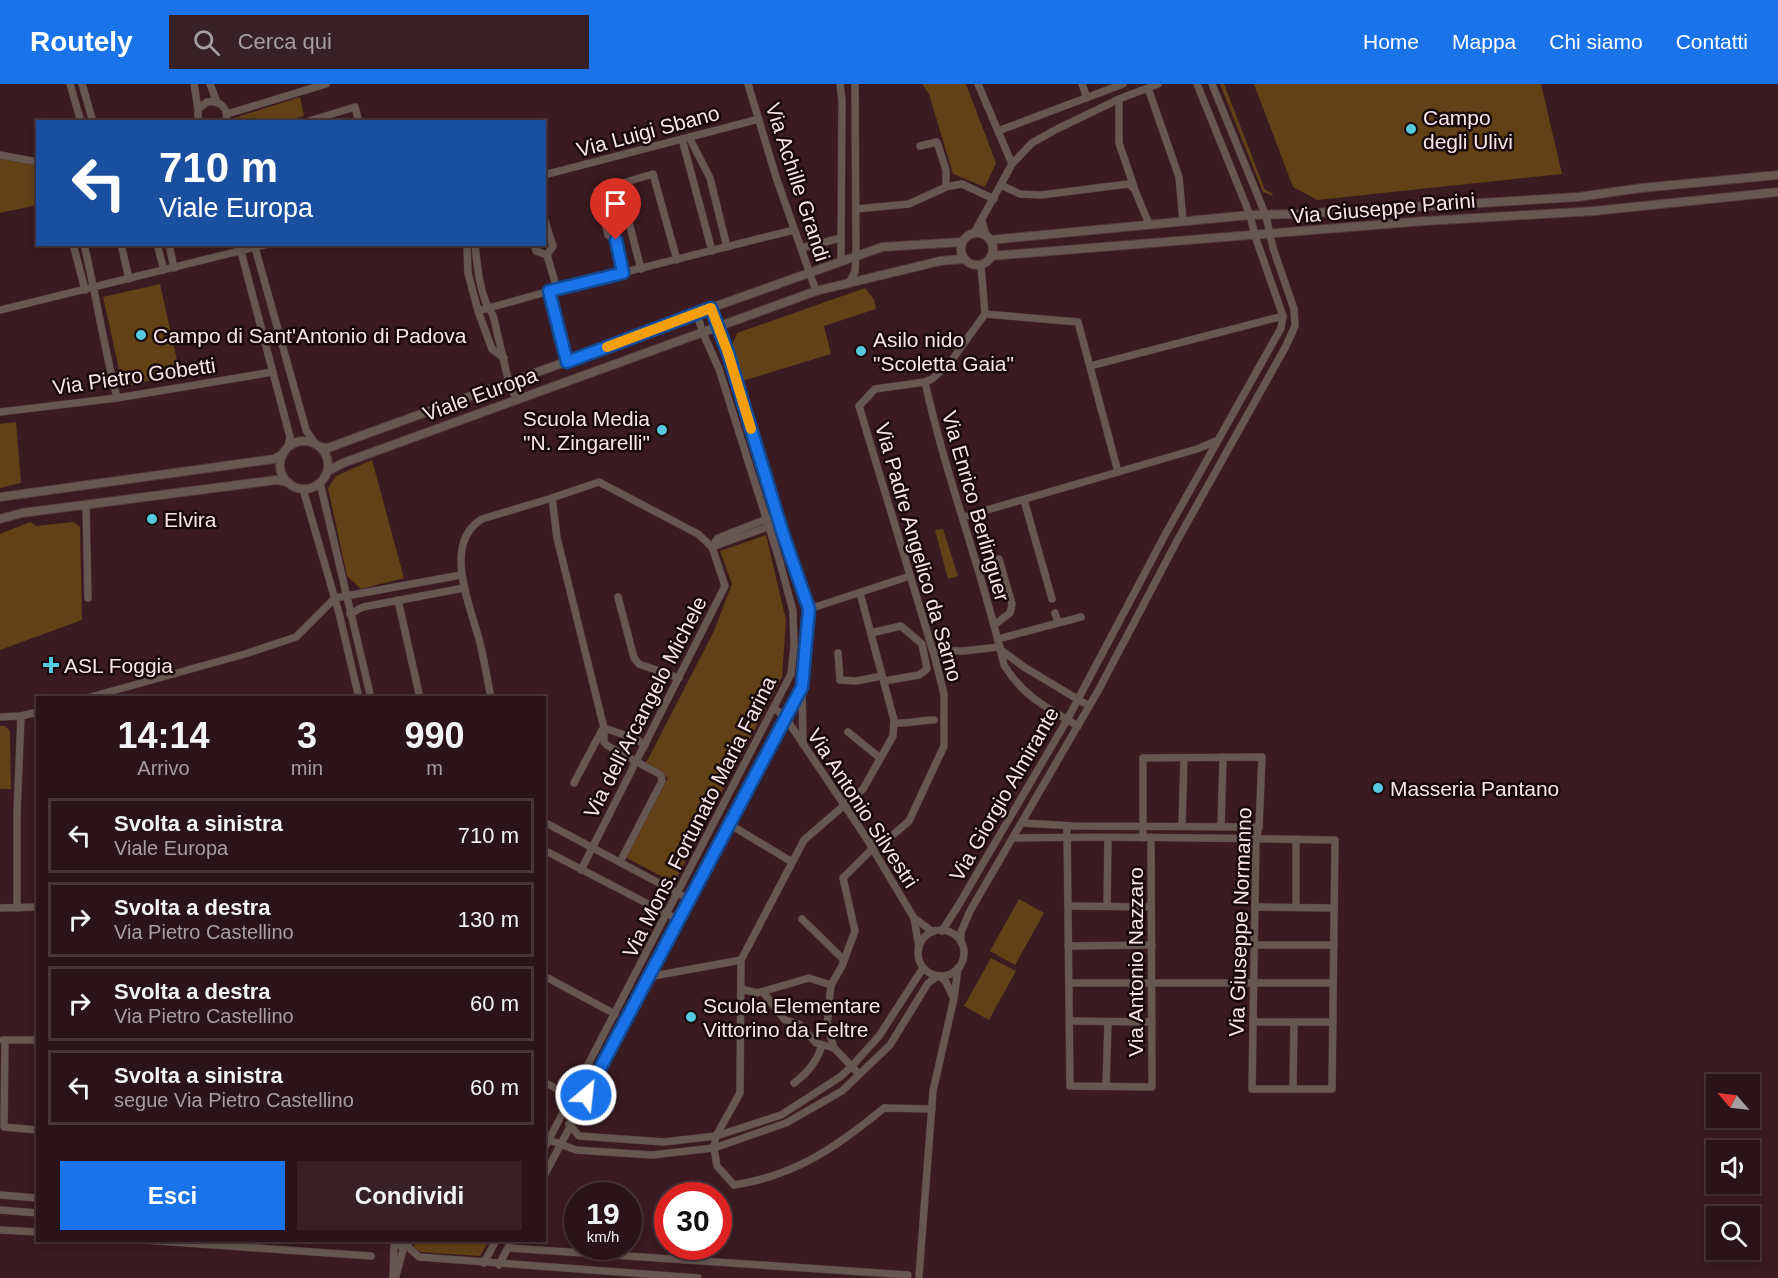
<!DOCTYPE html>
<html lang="it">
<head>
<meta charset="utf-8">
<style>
  :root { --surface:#2b1419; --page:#372126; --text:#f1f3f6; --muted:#a69ea2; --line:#473338; --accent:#1a73e8 }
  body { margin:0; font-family:Arial,sans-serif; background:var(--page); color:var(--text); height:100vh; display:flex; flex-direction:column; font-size:22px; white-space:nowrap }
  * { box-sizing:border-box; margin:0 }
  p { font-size:20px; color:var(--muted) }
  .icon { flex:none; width:33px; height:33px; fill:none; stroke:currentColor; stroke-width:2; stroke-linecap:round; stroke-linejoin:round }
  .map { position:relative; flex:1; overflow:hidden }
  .drawer { position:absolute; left:36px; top:612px; width:510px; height:546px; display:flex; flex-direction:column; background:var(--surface); border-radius:0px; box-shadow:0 3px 9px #0003,0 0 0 2px var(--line) }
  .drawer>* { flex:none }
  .guide { position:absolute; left:36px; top:36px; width:510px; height:126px; border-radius:0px; box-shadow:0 3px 9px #0003,0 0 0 2px var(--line); background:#1a4fa0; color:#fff; overflow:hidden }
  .needle { width:39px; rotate:298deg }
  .buttons { position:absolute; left:1706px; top:990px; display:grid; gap:12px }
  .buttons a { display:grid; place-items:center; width:54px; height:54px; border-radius:0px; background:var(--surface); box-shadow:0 3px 9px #0003,0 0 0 2px var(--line); font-size:30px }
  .speed { position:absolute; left:564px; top:1098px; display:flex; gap:12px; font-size:30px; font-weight:700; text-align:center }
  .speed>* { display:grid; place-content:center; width:78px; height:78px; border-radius:50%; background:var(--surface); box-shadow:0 3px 9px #0003,0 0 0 2px var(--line); line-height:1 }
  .speed small { font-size:15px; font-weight:400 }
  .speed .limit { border:9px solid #d22; background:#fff; color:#111 }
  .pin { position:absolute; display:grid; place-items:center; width:51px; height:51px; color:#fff; margin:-62px -26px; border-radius:50% 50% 50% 0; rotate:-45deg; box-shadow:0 0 6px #0007 }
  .pin .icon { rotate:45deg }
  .me { position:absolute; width:66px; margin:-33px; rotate:28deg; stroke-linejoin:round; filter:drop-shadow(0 0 4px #0008) }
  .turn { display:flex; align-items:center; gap:21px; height:126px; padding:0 24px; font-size:27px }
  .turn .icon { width:78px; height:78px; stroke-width:2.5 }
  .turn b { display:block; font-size:42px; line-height:51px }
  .eta { display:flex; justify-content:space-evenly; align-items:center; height:102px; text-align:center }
  .eta b { font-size:36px; font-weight:600; line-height:42px }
  .cta { display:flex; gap:12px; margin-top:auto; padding:12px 24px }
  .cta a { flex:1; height:69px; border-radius:0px; background:var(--accent); color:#fff; font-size:24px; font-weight:600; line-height:69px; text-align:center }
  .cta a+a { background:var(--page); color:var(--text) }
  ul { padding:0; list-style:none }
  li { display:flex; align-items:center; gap:18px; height:75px; margin:0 12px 9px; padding:0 12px; border:3px solid var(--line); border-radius:0px }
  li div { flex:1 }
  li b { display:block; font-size:22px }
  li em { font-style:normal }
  header { display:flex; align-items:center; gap:36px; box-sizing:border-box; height:84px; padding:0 30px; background:var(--accent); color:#fff }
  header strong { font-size:28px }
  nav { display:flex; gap:33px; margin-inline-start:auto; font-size:21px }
  .search { width:420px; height:54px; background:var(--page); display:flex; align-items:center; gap:15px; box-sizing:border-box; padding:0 21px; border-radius:0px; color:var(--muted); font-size:22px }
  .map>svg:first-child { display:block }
  .green { fill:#614115 }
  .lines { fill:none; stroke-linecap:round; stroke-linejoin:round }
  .minor-casing { stroke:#54373d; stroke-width:8 }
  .tertiary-casing { stroke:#54373d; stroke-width:10 }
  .minor { stroke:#675752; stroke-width:7 }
  .tertiary { stroke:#675752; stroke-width:8 }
  .route-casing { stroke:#114b97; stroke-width:15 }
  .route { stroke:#1a73e8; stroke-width:10 }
  .slow { stroke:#f59e0b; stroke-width:10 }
  .poi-dot { fill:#55cadf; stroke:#180a0c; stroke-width:2 }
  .labels { text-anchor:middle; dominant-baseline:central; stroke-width:5; stroke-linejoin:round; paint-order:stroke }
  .poi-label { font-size:21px; fill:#fae4e7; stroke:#180a0c; text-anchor:start }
  .street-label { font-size:21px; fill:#fae4e7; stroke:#180a0c }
</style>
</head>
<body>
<header>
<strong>Routely</strong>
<div class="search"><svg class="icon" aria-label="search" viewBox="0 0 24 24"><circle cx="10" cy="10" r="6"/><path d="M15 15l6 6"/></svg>Cerca qui</div>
<nav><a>Home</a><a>Mappa</a><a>Chi siamo</a><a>Contatti</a></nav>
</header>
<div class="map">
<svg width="1778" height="1194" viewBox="0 0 1778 1194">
  <rect width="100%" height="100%" fill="#391b21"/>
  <g class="green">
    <polygon points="922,0 966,0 996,79 985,103 953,90 929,10"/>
    <polygon points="1220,0 1224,0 1265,106 1272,109 1273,112 1263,108"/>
    <polygon points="1254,0 1541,0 1562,90 1317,116 1293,103"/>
    <polygon points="300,13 304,32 283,37 234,37 234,34"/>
    <polygon points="0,71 37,78 37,121 0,129"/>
    <polygon points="160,200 180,290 123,303 103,213"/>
    <polygon points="865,204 874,215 876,225 824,242 831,270 739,298 730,267 737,249"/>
    <polygon points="16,338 21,399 0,404 0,340"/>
    <polygon points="372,376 404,494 361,505 347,492 328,404 336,392"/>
    <polygon points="30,438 36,442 74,438 80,443 82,536 0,566 0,450"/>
    <polygon points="943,445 958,492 948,495 935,446"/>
    <polygon points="766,451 786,536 782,593 674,799 625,773 668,694 646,679 714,547 732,500 720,467"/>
    <polygon points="0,642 5,642 10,647 11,705 0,705"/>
    <polygon points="1019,815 1044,829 1015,881 990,867"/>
    <polygon points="991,874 1016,887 989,936 964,922"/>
    <polygon points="418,1157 489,1157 480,1172 421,1168 413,1163"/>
  </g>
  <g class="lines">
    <defs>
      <g id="minor">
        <polyline points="70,0 81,38"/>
        <polyline points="82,0 93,38"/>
        <polyline points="194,0 198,25 198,38"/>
        <polyline points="210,0 217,18"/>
        <polyline points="748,0 776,93 816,207"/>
        <polyline points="840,0 842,16 841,176"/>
        <polyline points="978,0 1012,80"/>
        <polyline points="1082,0 1087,14"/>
        <polyline points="1148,4 1179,93 1183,137"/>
        <polyline points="1119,15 1119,59 1134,103"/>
        <path d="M198,25L207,18C220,16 229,24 226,38"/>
        <polyline points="227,30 326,0"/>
        <polyline points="306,38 355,23 359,38"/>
        <polyline points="998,47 1123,0"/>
        <polyline points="689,53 710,94 727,163"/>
        <polyline points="682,55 712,167"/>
        <polyline points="920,62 937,58 946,86 946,103 962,100 994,115"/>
        <polyline points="0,71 38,78"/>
        <polyline points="544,91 759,35"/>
        <polyline points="619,100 653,90 677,176"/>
        <polyline points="1001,101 1020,110 1041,111 1128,100 1134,104 1149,140"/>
        <polyline points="856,125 909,120 946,103"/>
        <polyline points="544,134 553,162 547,171"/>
        <polyline points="982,137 986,151"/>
        <polyline points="974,149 1012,80 1032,59 1055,46 1119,15 1158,0"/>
        <polyline points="73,160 85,206"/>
        <path d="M84,160C96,211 104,263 117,314"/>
        <polyline points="121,160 129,195"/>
        <polyline points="157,160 164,186"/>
        <polyline points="169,160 174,184"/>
        <polyline points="239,160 290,353 288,363"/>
        <polyline points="254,160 303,335 306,346 315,360"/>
        <polyline points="467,160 468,189 478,227 492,265 504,274"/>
        <path d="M475,160C477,181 480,215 493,231L509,299L517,316"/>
        <polyline points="534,160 536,167 547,171"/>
        <polyline points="801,164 841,154"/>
        <polyline points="547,171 557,205"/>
        <polyline points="623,189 616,156 608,151 597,107 619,100 641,185"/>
        <polyline points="849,199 855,188 856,171 855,0"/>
        <polyline points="549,207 567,278"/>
        <polyline points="0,226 268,160"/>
        <polyline points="478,227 557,205 794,146"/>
        <polyline points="985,230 1078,238 1118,388"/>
        <polyline points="1090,282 1283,232"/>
        <path d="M925,298C946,394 982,485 1004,581C1023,612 1047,624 1078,642"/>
        <polyline points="0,328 117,314 273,288"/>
        <polyline points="320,399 371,614"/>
        <polyline points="303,405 339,529 359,614"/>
        <polyline points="552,414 557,454 604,644 604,658 608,662 661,691 662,697 620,778"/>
        <polyline points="1024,416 1052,515"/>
        <polyline points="86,422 88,514"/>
        <polyline points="963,433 1197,365 1216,357"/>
        <polyline points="712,463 718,454 777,431"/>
        <polyline points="712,463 779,439"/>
        <path d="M860,509L894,636L893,652L863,705L804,756L741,876L740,1009L716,1052L714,1064L717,1082L734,1101C795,1092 838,1062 884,1024L932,1025"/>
        <polyline points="618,513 634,574 639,580 679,594"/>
        <polyline points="398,516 420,614"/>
        <polyline points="809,525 910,492"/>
        <polyline points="1055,529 1058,539"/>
        <polyline points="350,530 363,523 464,504"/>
        <polyline points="994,541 1010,529 1012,520 999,475"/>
        <polyline points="871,549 901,542 922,560 927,585 919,591 884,597"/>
        <polyline points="998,555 1081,533"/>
        <polyline points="933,566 963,567 1000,563"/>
        <polyline points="1001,566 1024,583 1089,622"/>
        <polyline points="838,569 840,596 856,597 882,592"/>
        <polyline points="802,605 803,660"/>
        <polyline points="87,614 245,570 296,553 335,514 461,491"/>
        <path d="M491,614C487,594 484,574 479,555C470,521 442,459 482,435L552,414L599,398L698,450L712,463"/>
        <polyline points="774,624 785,633 865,752 914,834 919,864"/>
        <polyline points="0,633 21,632 38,628"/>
        <path d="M894,639C910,640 918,636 934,636"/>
        <polyline points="604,644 634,654 645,661"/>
        <polyline points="848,648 880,674"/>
        <polyline points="574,699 602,646"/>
        <polyline points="544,738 689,815"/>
        <polyline points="1023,739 1074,742 1259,743"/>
        <polyline points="729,740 792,778"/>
        <polyline points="1067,742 1070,1002 1152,1003 1151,753"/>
        <polyline points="1182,742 1184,674"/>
        <polyline points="1221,743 1223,673"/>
        <polyline points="865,752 874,763 887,756 909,737 944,662 944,610 935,574 859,322 875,305 925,298 932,295 949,280 985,230 981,181"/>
        <path d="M1014,754C1121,752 1228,754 1335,756L1332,1005H1252L1256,755L1259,743L1262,673L1143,674V754"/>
        <polyline points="544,766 679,836"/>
        <polyline points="581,786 725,502 712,463"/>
        <polyline points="1068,822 1151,823"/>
        <polyline points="1107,822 1108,754"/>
        <polyline points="1255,823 1334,824"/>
        <polyline points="1296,823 1296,755"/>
        <polyline points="0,824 38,823"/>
        <polyline points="17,824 17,730 21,632"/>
        <polyline points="914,834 933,848"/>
        <polyline points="802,835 844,876"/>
        <circle cx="941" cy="869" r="23"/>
        <polyline points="942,847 958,822 1067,636 1166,449 1281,244 1283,232 1255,152 1250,131 1197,0"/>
        <polyline points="961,858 961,848 970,827 1098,607 1178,455 1286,262 1295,242 1294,225 1273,164 1266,132 1212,0"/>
        <polyline points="1254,861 1334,861"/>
        <polyline points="1068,862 1152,861"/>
        <polyline points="544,892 615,930"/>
        <polyline points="940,892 946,898 953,913"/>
        <polyline points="648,893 741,876"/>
        <polyline points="1069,899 1333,899"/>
        <polyline points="831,901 827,941 834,964 859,990"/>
        <polyline points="741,905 757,909 809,894 831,901 842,882 855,847 843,794 872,765"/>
        <polyline points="763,908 785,936 799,940 816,959 834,964"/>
        <polyline points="1069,937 1152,938"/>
        <polyline points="1253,938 1333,938"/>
        <polyline points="3,956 38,956"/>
        <polyline points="5,956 4,1043 38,1046"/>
        <polyline points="544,998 572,1013"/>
        <path d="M794,999C808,989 817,978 822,961"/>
        <polyline points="1106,1002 1108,938"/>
        <polyline points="1293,1005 1294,938"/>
        <polyline points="569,1040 579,1052 664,1058 716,1052 781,1031 840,993 852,982 879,952 923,884"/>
        <polyline points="549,1056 576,1066 652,1071 714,1064 786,1039 842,1007 890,961 928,899 938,892"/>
        <polyline points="544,1065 791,590 794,562 793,527 779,475 719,285 702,247 697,229"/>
        <polyline points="544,1092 802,603 809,525 783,450 728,269 711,224"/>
        <polyline points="0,1111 38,1114"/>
        <polyline points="0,1126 38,1129"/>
        <polyline points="0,1146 38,1148"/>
        <polyline points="143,1156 371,1172"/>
        <polyline points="391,1156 401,1162 406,1161 412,1156"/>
        <polyline points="406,1161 419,1173 698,1194"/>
        <polyline points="509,1164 908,1191"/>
        <polyline points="484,1179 496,1156"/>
        <polyline points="499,1181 512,1156"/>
        <polyline points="396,1192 404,1162"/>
        <polyline points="919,1192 933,1007 954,914 958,884"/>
        <polyline points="393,1194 394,1160"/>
      </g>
      <g id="tertiary">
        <circle cx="977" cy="165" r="16"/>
        <polyline points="990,156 1250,131 1298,130 1578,113 1641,104 1778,91"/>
        <polyline points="991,172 1425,137 1594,127 1778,108"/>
        <circle cx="304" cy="381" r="24"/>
        <polyline points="320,363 328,364 366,350 640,251 697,229 882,163 962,158"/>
        <polyline points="328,387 343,379 816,207 940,177 963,175"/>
        <polyline points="0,413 274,375 283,370"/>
        <polyline points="0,435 22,429 276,396 288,398"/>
      </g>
    </defs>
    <use href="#minor" class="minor-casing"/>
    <use href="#tertiary" class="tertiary-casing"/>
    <use href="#minor" class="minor"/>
    <use href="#tertiary" class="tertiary"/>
  </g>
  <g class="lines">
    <defs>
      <polyline id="route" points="586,1011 802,603 809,525 783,450 728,269 711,224 567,278 549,207 623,189 616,156"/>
    </defs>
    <use href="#route" class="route-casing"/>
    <use href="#route" class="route"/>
    <polyline class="slow" points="607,263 711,224 728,269 751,345"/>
  </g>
  <g class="poi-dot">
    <circle cx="1411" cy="45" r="6"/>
    <circle cx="141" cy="251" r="6"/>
    <circle cx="861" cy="267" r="6"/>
    <circle cx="662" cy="346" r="6"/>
    <circle cx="152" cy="435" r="6"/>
    <path d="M48 572h6v6h6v6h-6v6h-6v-6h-6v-6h6z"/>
    <circle cx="1378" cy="704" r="6"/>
    <circle cx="691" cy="933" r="6"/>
  </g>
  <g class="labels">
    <g class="poi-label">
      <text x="1423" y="33">Campo<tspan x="1423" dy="24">degli Ulivi</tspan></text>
      <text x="153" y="251">Campo di Sant'Antonio di Padova</text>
      <text x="873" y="255">Asilo nido<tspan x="873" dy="24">"Scoletta Gaia"</tspan></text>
      <text x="650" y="334" text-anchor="end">Scuola Media<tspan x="650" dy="24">"N. Zingarelli"</tspan></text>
      <text x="164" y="435">Elvira</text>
      <text x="64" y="581">ASL Foggia</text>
      <text x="1390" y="704">Masseria Pantano</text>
      <text x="703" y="921">Scuola Elementare<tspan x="703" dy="24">Vittorino da Feltre</tspan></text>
    </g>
    <g class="street-label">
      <text transform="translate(648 47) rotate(-15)">Via Luigi Sbano</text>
      <text transform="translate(798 98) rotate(72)">Via Achille Grandi</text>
      <text transform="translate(1383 124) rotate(-5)">Via Giuseppe Parini</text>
      <text transform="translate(134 292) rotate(-8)">Via Pietro Gobetti</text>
      <text transform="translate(480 310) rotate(-20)">Viale Europa</text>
      <text transform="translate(976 422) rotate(74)">Via Enrico Berlinguer</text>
      <text transform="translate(919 468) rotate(74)">Via Padre Angelico da Sarno</text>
      <text transform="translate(645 623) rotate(-63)">Via dell'Arcangelo Michele</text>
      <text transform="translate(1004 710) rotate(-60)">Via Giorgio Almirante</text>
      <text transform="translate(863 724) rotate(57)">Via Antonio Silvestri</text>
      <text transform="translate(699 733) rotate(-63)">Via Mons. Fortunato Maria Farina</text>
      <text transform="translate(1240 838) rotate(-88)">Via Giuseppe Normanno</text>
      <text transform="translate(1135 878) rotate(-90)">Via Antonio Nazzaro</text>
    </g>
  </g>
</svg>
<div class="buttons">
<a><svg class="needle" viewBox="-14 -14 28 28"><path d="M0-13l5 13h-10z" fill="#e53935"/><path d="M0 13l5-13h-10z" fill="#a69ea2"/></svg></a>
<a><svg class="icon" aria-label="sound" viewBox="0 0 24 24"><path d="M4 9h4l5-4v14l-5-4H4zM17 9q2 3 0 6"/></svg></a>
<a><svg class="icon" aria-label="search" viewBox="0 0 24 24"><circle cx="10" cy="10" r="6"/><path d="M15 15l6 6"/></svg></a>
</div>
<div class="speed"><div>19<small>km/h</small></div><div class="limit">30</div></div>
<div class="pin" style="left:616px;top:156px;background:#d93025"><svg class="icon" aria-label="arrive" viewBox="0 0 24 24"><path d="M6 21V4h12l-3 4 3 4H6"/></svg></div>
<svg class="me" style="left:586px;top:1011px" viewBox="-20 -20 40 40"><circle r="17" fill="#1a73e8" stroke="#fff" stroke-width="3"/><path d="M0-11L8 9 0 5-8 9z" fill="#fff"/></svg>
<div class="guide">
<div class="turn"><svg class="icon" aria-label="left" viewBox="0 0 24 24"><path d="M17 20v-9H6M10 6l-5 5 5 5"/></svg><div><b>710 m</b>Viale Europa</div></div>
</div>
<section class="drawer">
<div class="eta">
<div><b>14:14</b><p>Arrivo</p></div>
<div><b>3</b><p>min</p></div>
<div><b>990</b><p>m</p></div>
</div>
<ul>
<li><svg class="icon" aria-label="left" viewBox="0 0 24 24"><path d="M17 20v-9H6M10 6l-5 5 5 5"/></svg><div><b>Svolta a sinistra</b><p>Viale Europa</p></div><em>710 m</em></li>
<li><svg class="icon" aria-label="right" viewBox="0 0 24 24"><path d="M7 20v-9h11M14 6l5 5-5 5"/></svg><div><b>Svolta a destra</b><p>Via Pietro Castellino</p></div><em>130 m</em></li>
<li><svg class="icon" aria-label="right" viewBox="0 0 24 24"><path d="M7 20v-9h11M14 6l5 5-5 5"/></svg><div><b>Svolta a destra</b><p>Via Pietro Castellino</p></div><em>60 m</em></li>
<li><svg class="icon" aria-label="left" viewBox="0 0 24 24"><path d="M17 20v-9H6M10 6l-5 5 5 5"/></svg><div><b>Svolta a sinistra</b><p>segue Via Pietro Castellino</p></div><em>60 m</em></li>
</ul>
<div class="cta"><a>Esci</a><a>Condividi</a></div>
</section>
</div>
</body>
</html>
